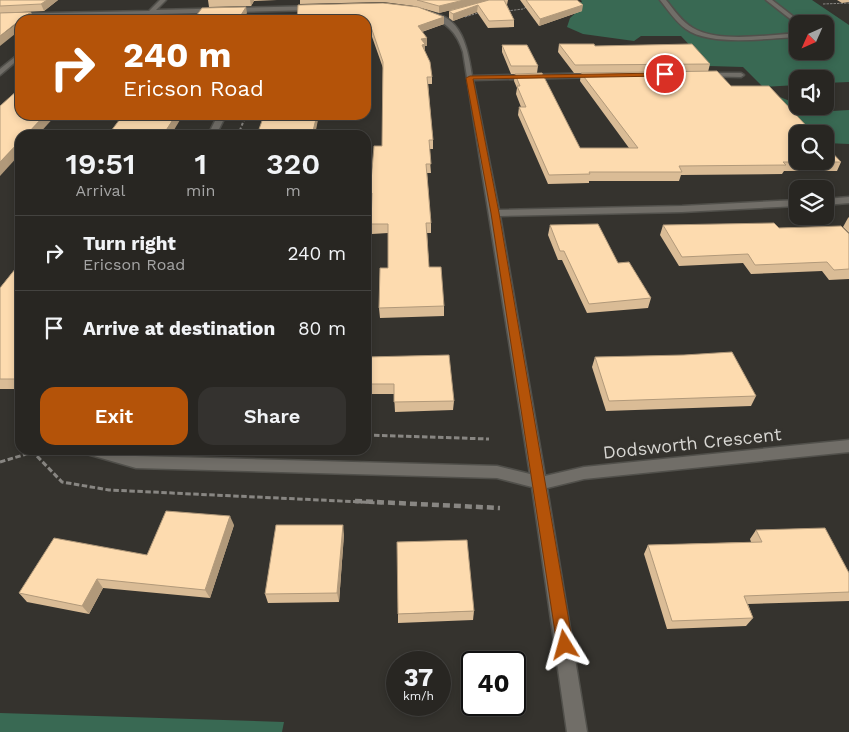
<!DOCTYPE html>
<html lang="en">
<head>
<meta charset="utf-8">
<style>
  :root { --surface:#282622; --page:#34322f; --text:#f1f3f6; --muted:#a5a5a5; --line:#444340; --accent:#b45309 }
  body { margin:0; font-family:"Work Sans",sans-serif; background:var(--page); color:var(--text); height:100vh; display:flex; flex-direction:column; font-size:19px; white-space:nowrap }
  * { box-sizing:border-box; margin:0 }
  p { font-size:16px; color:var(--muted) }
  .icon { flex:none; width:28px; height:28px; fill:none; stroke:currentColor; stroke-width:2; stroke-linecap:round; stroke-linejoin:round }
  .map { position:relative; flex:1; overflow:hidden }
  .drawer { position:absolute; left:15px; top:130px; width:356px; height:325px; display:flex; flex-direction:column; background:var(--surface); border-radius:15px; box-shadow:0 2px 8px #0003,0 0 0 1px var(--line) }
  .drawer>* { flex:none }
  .top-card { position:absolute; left:15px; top:15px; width:356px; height:105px; border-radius:15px; box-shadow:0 2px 8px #0003,0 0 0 1px var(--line); background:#b45309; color:#fff; overflow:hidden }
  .needle { width:32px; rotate:225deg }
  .controls { position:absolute; left:789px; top:15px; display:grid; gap:10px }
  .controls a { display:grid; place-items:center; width:45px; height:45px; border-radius:10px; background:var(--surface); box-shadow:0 2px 8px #0003,0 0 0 1px var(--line); font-size:25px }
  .speed { position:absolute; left:386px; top:651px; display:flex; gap:10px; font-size:25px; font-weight:700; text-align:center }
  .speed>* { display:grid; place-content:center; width:65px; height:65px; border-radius:50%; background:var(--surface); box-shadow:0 2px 8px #0003,0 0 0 1px var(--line); line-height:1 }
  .speed small { font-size:12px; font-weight:400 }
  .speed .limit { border:2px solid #111; border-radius:8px; background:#fff; color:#111 }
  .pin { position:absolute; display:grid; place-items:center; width:42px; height:42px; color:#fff; margin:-21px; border:2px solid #fff; border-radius:50%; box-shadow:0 1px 5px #0007 }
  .me { position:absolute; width:55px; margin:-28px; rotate:352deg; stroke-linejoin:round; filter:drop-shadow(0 0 4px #0008) }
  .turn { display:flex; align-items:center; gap:18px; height:105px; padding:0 25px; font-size:22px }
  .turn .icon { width:65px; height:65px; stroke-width:2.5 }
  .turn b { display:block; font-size:35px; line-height:42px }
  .eta { display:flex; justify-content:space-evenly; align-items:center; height:85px; text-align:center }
  .eta b { font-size:30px; font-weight:600; line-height:35px }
  .cta { display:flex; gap:10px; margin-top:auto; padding:10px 25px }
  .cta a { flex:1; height:58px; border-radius:15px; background:var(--accent); color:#fff; font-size:20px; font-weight:600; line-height:58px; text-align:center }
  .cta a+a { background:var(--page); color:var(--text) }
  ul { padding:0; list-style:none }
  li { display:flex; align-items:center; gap:15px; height:75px; padding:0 25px; border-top:1px solid var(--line) }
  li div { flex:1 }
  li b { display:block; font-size:19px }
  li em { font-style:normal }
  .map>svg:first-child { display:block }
  .green { fill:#396953; fill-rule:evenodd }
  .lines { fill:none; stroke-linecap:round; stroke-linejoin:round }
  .minor-casing { stroke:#51504b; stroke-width:3 }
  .path-far3 { stroke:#888682; stroke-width:1; stroke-dasharray:2.5 1; stroke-linecap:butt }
  .path-far2 { stroke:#888682; stroke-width:2; stroke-dasharray:3 2; stroke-linecap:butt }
  .path-far1 { stroke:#888682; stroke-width:3; stroke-dasharray:5.5 2.5; stroke-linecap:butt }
  .path { stroke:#888682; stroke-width:4.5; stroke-dasharray:7 4; stroke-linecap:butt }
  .minor { fill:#716e68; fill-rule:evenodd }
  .wall { fill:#dabc96 }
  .shaded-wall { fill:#b1997a }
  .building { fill:#fddbaf; stroke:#b1997a }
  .route { fill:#b45309; stroke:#753606 }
  .labels { text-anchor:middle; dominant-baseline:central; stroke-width:5; stroke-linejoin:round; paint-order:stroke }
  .street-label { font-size:18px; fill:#d8d7d3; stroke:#35332e }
</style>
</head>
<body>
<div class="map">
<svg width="849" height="732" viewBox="0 0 849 732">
  <rect width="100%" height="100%" fill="#35332e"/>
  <g class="green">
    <path d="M581,0H812L849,25V82L825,83V79H798L797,85L763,87L743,67L709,66L681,36H641L634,41L583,34L567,27L570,18L580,9L577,3L582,2ZM798,24H825V51H798Z"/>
    <polygon points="780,97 797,104 798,106 816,112 849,110 849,144 825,143 825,134 798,134"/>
    <polygon points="0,713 284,722 282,732 0,732"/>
  </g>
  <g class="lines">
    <defs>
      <g id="minor">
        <polygon points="160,0 166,0 156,10 315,6 318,8 315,10 0,18 0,14 149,11"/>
        <path d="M660,0H666C674,10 682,22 693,28C717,43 769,35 798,33V37C768,38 711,47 686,29C676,22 668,10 660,0Z"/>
        <polygon points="766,0 772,0 803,24 798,25"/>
        <path d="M427,13C462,13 468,50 472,76L597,73L600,75L597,77L473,80L499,210L682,206L798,200V206L682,212L500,216L545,476L584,467L849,440V452L584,479L547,488L587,732H567L532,487L497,478L136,468L87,454L85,450H113L136,456L497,466L530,474L463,52C457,32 446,22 427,15Z"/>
        <polygon points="20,53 20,58 0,75 0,69"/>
        <polygon points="705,73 741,73 744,75 741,77 703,76 702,75"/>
        <polygon points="218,115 226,115 216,135 208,135"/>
        <polygon points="849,197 849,203 825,205 825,199"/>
      </g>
    </defs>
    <use href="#minor" class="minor-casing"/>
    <g class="path-far3">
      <polyline points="823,4 849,3"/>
      <polyline points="507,11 523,9 530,5 530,0"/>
      <polyline points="465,17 481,12"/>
    </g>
    <polyline class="path-far2" points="238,135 246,115"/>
    <g class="path-far1">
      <polyline points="366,435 489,439"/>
      <polyline points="34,450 33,452 62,482 109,490 382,503"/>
      <polyline points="0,462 40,450"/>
    </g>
    <polyline class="path" points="355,501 500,508"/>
    <use href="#minor" class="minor"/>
  </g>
  <g class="wall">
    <polygon points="0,0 58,0 44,11 0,13"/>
    <polygon points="208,0 277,0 254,1 251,6 209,7"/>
    <polygon points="300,0 508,0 507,5 514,20 514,27 488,28 477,12 453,21 449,18 449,11 451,10 439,13 414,6 383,2 300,4"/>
    <polygon points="520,0 577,0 582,11 539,26"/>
    <polygon points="837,0 849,0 849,2 842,3"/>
    <polygon points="366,20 444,24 422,32 427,46 425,46 425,52 432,77 432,84 428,84 433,140 433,149 429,149 431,173 427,173 431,223 431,233 427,233 429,267 444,306 444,316 380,318 379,308 388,268 388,233 372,234 371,224 372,202 371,202 370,193 382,146 383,68 371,34 366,33"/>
    <polygon points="559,44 595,46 710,64 708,72 731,86 841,162 837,171 784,171 782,174 681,175 679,181 589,181 589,183 548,184 518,115 519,107 521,107 516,94 517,88 514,81 515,74 511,74 502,52 502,45 538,66 537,73 580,148 629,148 580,81 581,73 574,73 558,52"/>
    <polygon points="849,217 849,233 843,227 848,218"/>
    <polygon points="550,225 618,263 651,298 648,308 587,313 562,260 558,260 548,235"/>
    <polygon points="663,225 779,228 849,234 849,279 829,280 822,271 751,274 743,263 679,266 660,235"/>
    <polygon points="20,263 20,389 0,389 0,288"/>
    <polygon points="366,357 454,401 453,410 395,412 394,394 366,394"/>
    <polygon points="595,357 756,396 751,406 606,411 592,367"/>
    <polygon points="234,525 210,598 103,588 89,614 27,602 19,593 147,555"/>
    <polygon points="756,530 849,573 849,601 748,604 753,618 746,626 667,629 644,554 648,545 751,542 750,539"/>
    <polygon points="344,534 339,602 268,603 265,594"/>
    <polygon points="474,611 473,620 398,623 398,614"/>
  </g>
  <g class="shaded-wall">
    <polygon points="47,0 58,0 44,11 41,4"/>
    <polygon points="250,0 254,0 254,1 251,6"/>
    <polygon points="464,0 491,0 439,13 439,6"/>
    <polygon points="478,5 477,12 453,21 453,14"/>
    <polygon points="583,5 582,11 539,26 540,19"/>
    <polygon points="246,7 247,13 243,20 238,20"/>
    <polygon points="31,12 34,19 32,20 21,20"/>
    <polygon points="444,17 444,24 418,33 418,26"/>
    <polygon points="20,21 20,30 0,46 0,36"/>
    <polygon points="427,38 427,46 425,46 425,52 422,52 421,39"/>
    <polygon points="45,115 56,115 38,135 26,135"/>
    <polygon points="176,115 183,115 171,135 163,135"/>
    <polygon points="317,115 319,115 315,135 312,135"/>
    <polygon points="20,141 20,154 0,176 0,162"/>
    <polygon points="230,516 234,525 210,598 205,590"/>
    <polygon points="343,525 344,534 339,602 337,593"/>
    <polygon points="97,579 103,588 89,614 82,606"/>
  </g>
  <g class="building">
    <polygon points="0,0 47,0 41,4 0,6"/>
    <polygon points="417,0 464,0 439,6"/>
    <polygon points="489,0 504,0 514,20 489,21 478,5 453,14 449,11"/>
    <polygon points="526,0 577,0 583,5 540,19"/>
    <polygon points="383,3 418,7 444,17 418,26 427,38 421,39 425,44 422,45 430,62 432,77 427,77 433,140 429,140 431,164 426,164 431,223 426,223 429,267 441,267 444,306 379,308 380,268 388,268 388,224 371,224 372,193 370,193 374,146 382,146 383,62 371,27 366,26 366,20 297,20 298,5"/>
    <polygon points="246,7 238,20 193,20 202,8"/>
    <polygon points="31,12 20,20 0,36 0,13"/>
    <polygon points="97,17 138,17 134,20 94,20"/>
    <polygon points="559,44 594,44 595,46 692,44 710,64 575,65"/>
    <polygon points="502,45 527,45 538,66 511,66"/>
    <polygon points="717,71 731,86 769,86 814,134 798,134 798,161 825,161 825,145 841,162 783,162 786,165 679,166 682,172 589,172 590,174 549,175 519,107 526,107 517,86 520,86 515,74 542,73 580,148 638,148 581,73"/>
    <polygon points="20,88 20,115 45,115 26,135 20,135 20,141 0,162 0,106"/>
    <polygon points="123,115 176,115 163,135 108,135"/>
    <polygon points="264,115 317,115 312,135 257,135"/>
    <polygon points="774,223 779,228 841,226 849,234 849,269 834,270 827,262 755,265 748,254 682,257 663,225"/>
    <polygon points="598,224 618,263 629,262 651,298 589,304 564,251 560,251 550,225"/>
    <polygon points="20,263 20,379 0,379 0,288"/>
    <polygon points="732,352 756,396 609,401 595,357 684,355"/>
    <polygon points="449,355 454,401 394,402 394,384 366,384 366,357"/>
    <polygon points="166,511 230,516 205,590 97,579 82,606 19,593 54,538 147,555"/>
    <polygon points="276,525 343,525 337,593 265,594"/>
    <polygon points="825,528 849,573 849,592 744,596 753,618 672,621 648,545 762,542 756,530"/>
    <polygon points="467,540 474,611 398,614 397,542"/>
  </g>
  <polygon class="route" points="665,73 667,76 473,79 499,213 573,645 571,651 565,653 559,651 557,645 491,213 466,78 470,76"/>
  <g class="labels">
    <g class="street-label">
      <text transform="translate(692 443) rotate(-6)">Dodsworth Crescent</text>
    </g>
  </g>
</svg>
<div class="controls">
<a><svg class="needle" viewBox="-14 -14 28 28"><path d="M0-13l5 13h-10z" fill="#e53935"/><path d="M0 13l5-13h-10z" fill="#a5a5a5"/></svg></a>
<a><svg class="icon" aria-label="sound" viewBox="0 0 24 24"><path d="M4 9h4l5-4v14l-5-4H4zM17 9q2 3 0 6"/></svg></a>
<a><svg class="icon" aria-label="search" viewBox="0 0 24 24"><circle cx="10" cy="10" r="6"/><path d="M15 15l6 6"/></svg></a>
<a><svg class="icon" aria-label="layers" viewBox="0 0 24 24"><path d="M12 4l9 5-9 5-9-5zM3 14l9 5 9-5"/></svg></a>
</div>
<div class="speed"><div>37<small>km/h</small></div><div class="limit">40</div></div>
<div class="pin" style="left:665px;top:74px;background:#d93025"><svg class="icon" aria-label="arrive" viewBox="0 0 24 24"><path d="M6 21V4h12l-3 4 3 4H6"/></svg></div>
<svg class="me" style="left:565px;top:645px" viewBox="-20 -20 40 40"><path d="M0-17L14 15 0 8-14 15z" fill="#b45309" stroke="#fff" stroke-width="4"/></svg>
<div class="top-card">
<div class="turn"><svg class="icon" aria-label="right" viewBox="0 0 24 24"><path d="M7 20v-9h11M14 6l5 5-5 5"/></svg><div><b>240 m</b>Ericson Road</div></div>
</div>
<section class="drawer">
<div class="eta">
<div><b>19:51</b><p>Arrival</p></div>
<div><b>1</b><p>min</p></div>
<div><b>320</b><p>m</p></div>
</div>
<ul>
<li><svg class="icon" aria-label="right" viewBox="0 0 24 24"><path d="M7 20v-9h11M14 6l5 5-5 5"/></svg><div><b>Turn right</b><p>Ericson Road</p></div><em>240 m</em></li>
<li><svg class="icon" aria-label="arrive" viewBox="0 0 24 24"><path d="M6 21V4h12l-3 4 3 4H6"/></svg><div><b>Arrive at destination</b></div><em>80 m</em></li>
</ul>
<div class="cta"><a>Exit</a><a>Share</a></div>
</section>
</div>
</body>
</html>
